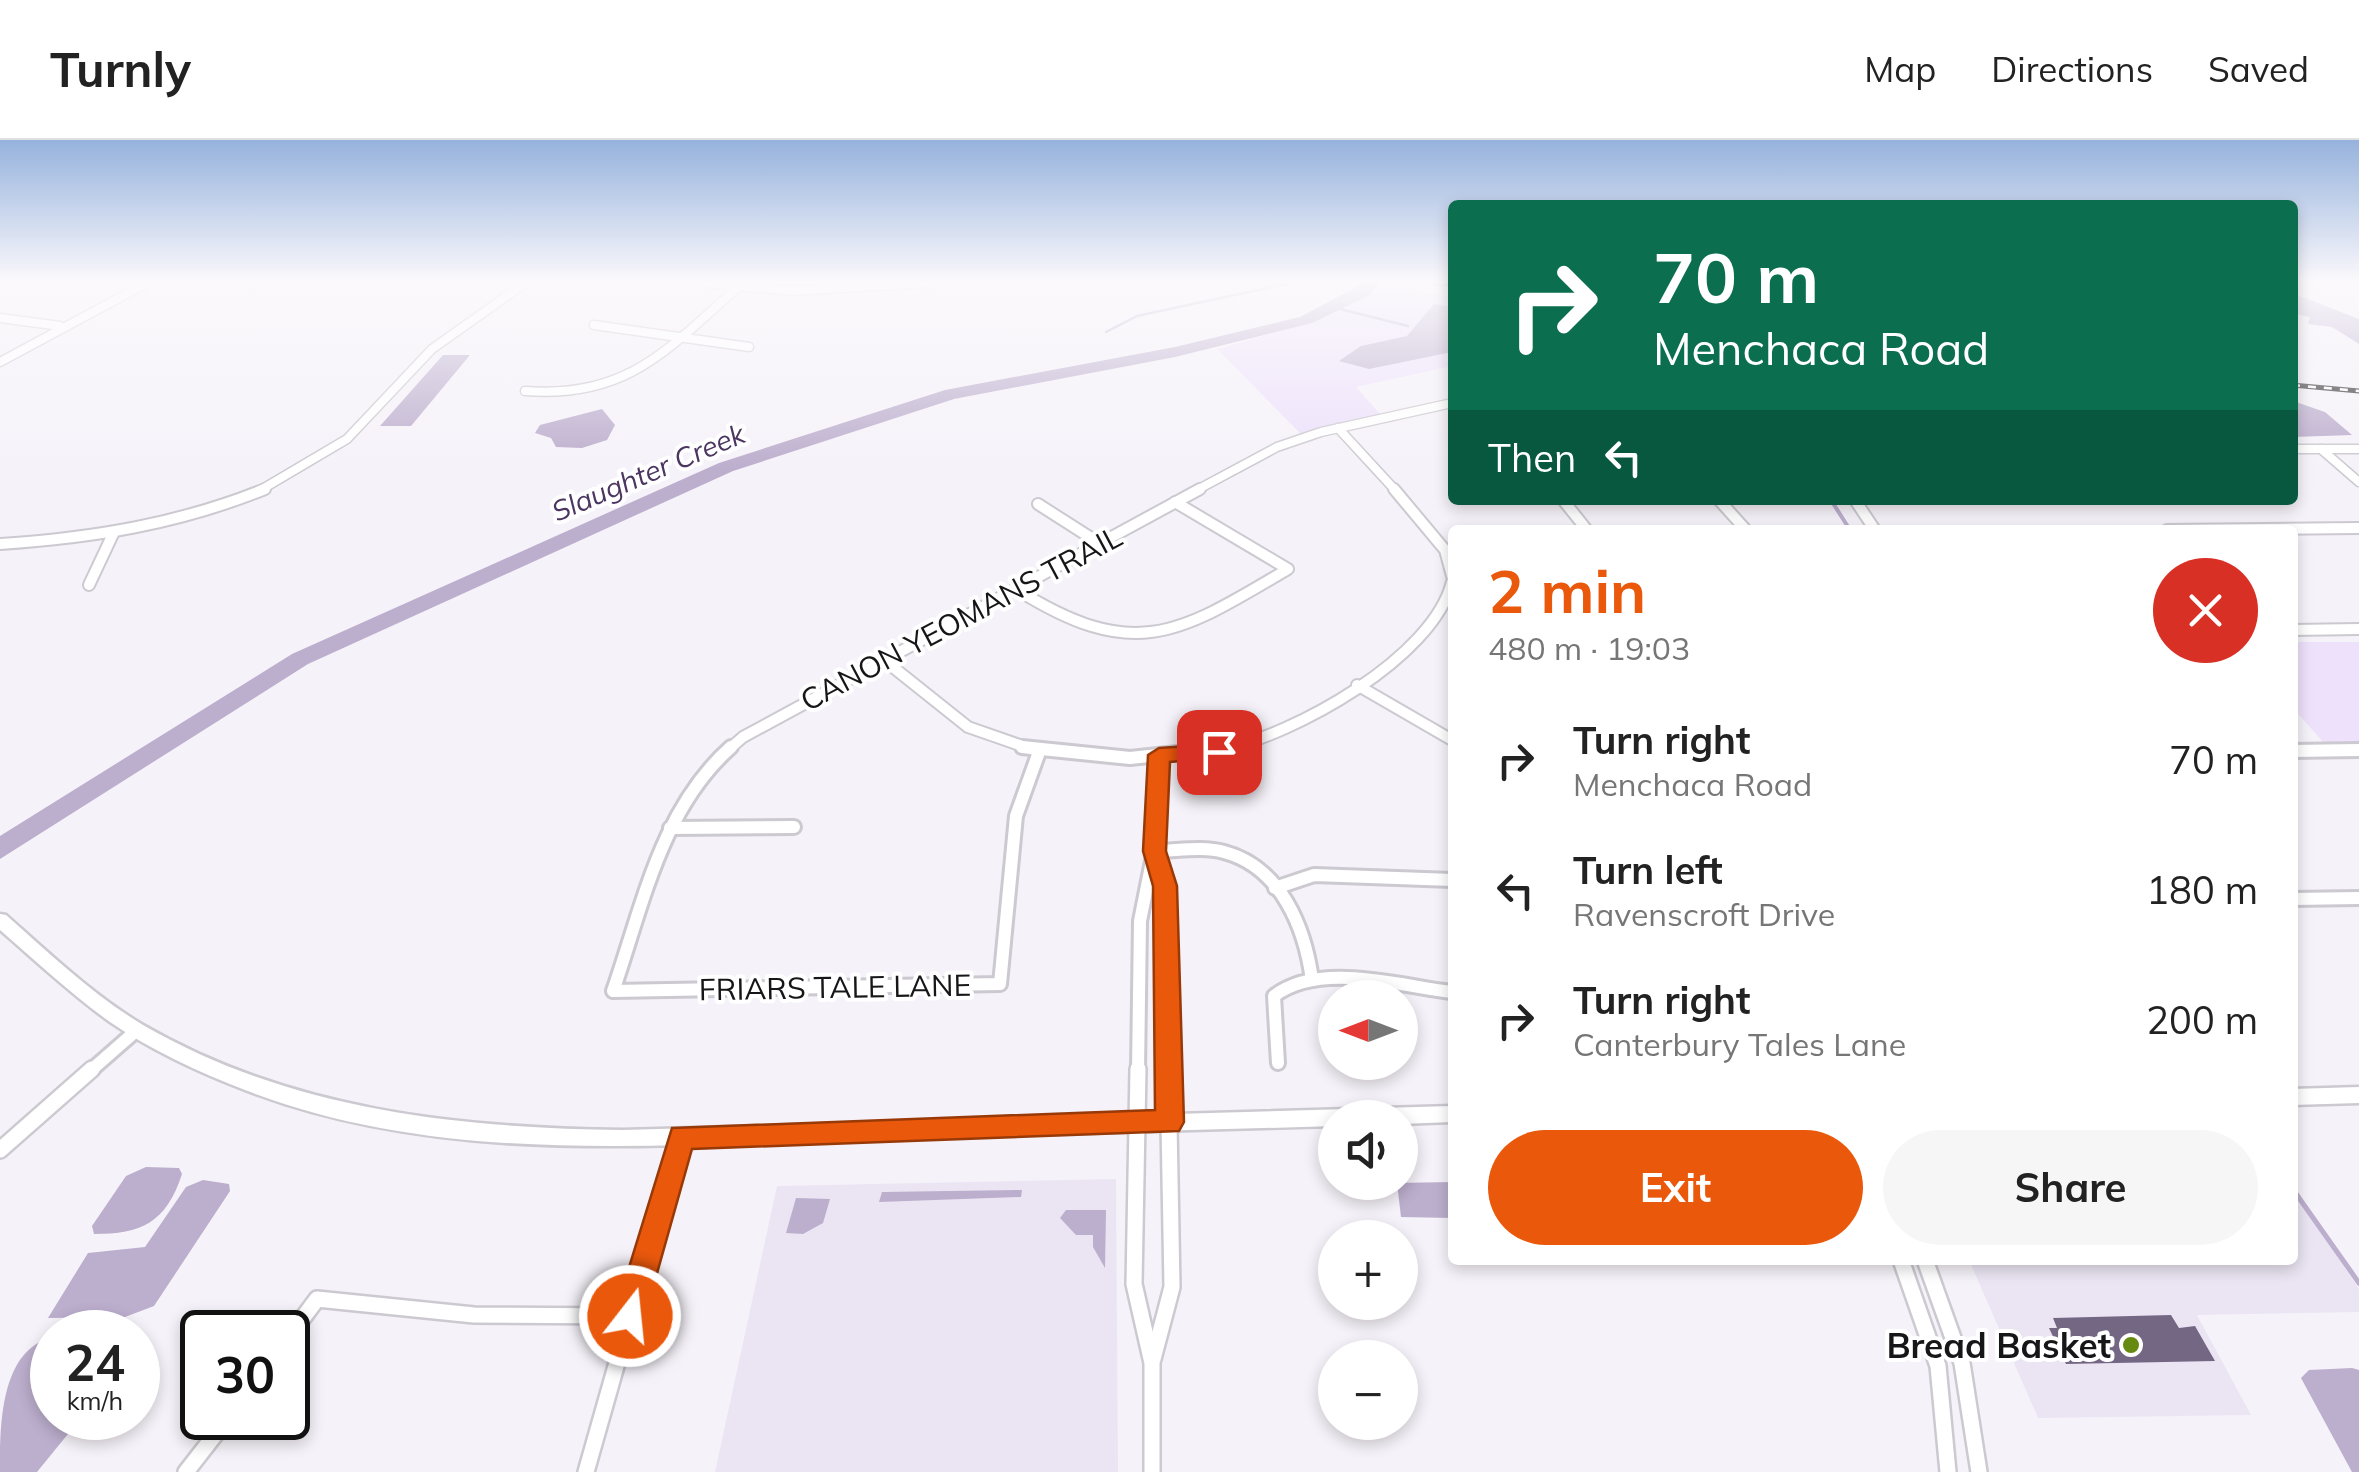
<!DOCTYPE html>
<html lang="en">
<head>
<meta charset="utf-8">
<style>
  :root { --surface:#fff; --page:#f6f6f6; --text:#222; --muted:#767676; --line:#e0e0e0; --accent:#ea580c }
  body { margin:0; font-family:Mulish,sans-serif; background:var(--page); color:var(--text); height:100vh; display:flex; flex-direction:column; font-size:38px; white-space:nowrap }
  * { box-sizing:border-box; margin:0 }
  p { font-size:32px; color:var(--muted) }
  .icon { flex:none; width:55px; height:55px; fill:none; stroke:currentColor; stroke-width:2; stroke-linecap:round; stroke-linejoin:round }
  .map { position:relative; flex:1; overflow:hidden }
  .details { position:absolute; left:1448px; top:385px; width:850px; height:740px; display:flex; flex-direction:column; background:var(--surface); border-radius:10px; box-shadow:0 5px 15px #0003 }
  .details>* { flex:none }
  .top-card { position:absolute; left:1448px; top:60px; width:850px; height:305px; border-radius:10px; box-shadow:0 5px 15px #0003; background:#0b6e4f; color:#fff; overflow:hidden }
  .needle { width:65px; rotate:270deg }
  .buttons { position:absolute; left:1318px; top:840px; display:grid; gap:20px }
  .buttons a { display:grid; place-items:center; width:100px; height:100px; border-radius:50%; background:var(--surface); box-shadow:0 5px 15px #0003; font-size:50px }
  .speed { position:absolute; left:30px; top:1170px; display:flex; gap:20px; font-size:50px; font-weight:700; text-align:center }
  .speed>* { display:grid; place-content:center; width:130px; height:130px; border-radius:50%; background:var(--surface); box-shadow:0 5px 15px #0003; line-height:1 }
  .speed small { font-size:25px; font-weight:400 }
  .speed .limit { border:5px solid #111; border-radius:15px; background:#fff; color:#111 }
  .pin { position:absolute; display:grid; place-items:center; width:85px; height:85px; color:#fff; margin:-42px; border-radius:20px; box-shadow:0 5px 15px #0006 }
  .me { position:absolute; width:110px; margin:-55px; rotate:16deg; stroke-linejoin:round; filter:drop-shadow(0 0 8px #0008) }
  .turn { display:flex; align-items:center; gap:35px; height:210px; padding:0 40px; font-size:45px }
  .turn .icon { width:130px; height:130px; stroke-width:2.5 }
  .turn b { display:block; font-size:70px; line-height:85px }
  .then { display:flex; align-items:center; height:95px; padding:0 40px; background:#0003; gap:20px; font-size:38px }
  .round { display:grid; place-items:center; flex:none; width:105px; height:105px; border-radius:52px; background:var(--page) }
  .summary { display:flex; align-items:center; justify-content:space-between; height:170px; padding:0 40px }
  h1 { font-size:60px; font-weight:700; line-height:75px; color:var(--accent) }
  .button { display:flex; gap:20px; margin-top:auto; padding:20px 40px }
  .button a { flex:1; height:115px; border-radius:60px; background:var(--accent); color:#fff; font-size:40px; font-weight:700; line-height:115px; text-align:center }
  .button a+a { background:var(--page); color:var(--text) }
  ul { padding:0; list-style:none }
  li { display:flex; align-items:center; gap:30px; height:130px; padding:0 40px }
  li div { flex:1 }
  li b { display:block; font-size:38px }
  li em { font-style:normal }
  header { display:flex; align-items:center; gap:60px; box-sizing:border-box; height:140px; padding:0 50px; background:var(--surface); border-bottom:2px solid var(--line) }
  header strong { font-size:48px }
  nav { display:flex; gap:55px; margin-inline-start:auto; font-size:35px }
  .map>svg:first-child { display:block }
  .built { fill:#ebe5f3 }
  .green { fill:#ede1fb }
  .water { fill:#bcaecd }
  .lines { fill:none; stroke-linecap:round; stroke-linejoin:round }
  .stream-far2 { stroke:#bcaecd; stroke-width:2.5 }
  .stream-far1 { stroke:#bcaecd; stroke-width:4 }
  .stream { stroke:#bcaecd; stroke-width:5 }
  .river { fill:#bcaecd; fill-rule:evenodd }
  .building { fill:#746783 }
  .street-far3-casing { stroke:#ccc9d0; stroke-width:11 }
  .street-far2-casing { stroke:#ccc9d0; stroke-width:14 }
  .street-far1-casing { stroke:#ccc9d0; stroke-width:18 }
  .street-casing { stroke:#ccc9d0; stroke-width:20 }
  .secondary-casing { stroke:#ccc9d0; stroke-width:5 }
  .street-far3 { stroke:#fff; stroke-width:8 }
  .street-far2 { stroke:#fff; stroke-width:10 }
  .street-far1 { stroke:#fff; stroke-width:12 }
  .street { stroke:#fff; stroke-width:15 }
  .secondary { fill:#fff; fill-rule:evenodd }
  .rail-casing { stroke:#302e31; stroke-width:5 }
  .rail { stroke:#fff; stroke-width:2.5; stroke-dasharray:8; stroke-linecap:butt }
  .route { fill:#ea580c; stroke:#983908; stroke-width:2.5 }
  .poi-dot { fill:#66890f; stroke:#fff; stroke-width:4 }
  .labels { text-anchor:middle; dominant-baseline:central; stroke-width:8; stroke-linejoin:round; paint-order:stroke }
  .far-water-label { font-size:28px; font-style:italic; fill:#4c3661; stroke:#fff }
  .street-label { font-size:30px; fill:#161517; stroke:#fff }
  .near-poi-label { font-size:35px; font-weight:bold; fill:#161517; stroke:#fff; text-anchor:end }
</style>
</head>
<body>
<header>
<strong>Turnly</strong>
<nav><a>Map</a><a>Directions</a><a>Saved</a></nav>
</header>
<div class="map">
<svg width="2359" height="1332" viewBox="0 0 2359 1332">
  <rect width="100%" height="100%" fill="#f6f2f9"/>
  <g class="built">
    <polygon points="1116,1039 1118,1332 715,1332 777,1046"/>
    <polygon points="2293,1048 2359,1149 2359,1172 2197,1175 2251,1275 2038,1278 1969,1120 2292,1120"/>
  </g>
  <g class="green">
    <polygon points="1385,146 1452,157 1452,226 1356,247 1381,275 1301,294 1217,209 1311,183"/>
    <polygon points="2293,502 2359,502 2359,602 2325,604 2293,568"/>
  </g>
  <g class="water">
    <polygon points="2292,153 2359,179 2359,204 2332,187 2308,184 2310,177 2293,173"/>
    <polygon points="1434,164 1452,167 1452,212 1369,229 1339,221 1361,206 1407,196"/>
    <polygon points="443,215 470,215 411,286 380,286"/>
    <polygon points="2293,261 2325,272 2352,295 2293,297"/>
    <polygon points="602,269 615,285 607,300 582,308 556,307 551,298 535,293 540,285"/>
    <path d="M146,1027L179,1028L182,1034C166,1083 141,1094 94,1094L92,1086L126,1036Z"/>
    <polygon points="203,1040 229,1044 230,1051 154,1166 125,1177 48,1178 88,1113 145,1107 186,1047"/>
    <polygon points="1452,1042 1452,1078 1401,1077 1397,1043"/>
    <polygon points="1022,1050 1021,1057 879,1062 882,1052"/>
    <polygon points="796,1058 830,1059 823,1083 803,1094 786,1093"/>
    <polygon points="1066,1070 1106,1070 1105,1128 1093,1107 1093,1095 1076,1095 1060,1078"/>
    <path d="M52,1197V1278H81L37,1332H0C0,1285 0,1211 52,1197Z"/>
    <polygon points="2352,1228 2359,1230 2359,1332 2352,1332 2301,1238 2309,1230"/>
  </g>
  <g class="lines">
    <g class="stream-far2">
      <polyline points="1332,167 1408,186"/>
      <polyline points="1106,192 1137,176 1291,143"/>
    </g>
    <polyline class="stream-far1" points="1831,360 1850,390"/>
    <polyline class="stream" points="2292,1048 2359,1143"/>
    <polygon class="river" points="1364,143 1380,143 1370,155 1312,183 1175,217 954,259 733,331 308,524 0,719 0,696 292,514 719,323 945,250 1175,207 1300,177"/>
  </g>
  <polygon class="building" points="2171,1175 2179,1188 2195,1186 2215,1221 2066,1224 2049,1188 2057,1188 2053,1178"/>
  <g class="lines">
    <defs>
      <g id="street-far3">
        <polyline points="705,143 792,151 929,143"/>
        <polyline points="0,178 60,186"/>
        <polyline points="594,185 749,207"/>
        <polyline points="0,222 147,143"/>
        <path d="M525,251C627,259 668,209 738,147"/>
        <polyline points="1338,288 1396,351"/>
        <polyline points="2292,309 2359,309"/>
        <polyline points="2321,309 2359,342"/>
        <polyline points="259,351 347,299 432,209 525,143"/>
        <polyline points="1195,351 1277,307 1321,292 1452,263"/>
      </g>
      <g id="street-far2">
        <polyline points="1394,349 1445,410 1452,436"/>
        <polyline points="1563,360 1587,390"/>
        <polyline points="1719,360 1746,390"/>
        <polyline points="1855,360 1875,390"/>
        <polyline points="1038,364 1099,403"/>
        <polyline points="2167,390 2359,388"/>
        <path d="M0,404C92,398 179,384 265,349"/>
        <polyline points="89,445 113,394"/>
        <path d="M1016,449C1134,523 1177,495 1288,429L1175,362"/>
        <polyline points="2292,490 2359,489"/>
        <polyline points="884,520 968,587 1034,610"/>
        <polyline points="1357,545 1452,600"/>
        <polyline points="728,610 743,597 1200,349"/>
        <path d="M1221,610C1294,595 1433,518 1452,442"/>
      </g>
      <g id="street-far1">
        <path d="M731,607C661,669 643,765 613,851L1000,844L1016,676L1039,612"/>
        <polyline points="1022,607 1130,618 1233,607"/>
        <polyline points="2292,611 2359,610"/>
        <polyline points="670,688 794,687"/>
        <path d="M1154,711C1177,711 1202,706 1224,712C1281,727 1305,788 1312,840"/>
        <polyline points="1154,711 1165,746 1168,932"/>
        <polyline points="1275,748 1314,735 1452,740"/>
        <polyline points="2292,759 2359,758"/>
        <path d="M1278,923L1274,856C1319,821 1400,846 1452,852"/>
        <polyline points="89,932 137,890"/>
        <polyline points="1138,932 1140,781 1154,711 1159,615"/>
      </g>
      <g id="street">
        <polyline points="1138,929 1134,1144 1152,1223 1152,1332"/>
        <polyline points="0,1010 92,929"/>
        <polyline points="1901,1120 1938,1226 1948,1332"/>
        <polyline points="1925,1120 1962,1223 1979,1332"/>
        <polyline points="288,1198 317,1159 474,1175 630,1176"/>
        <polyline points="1153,1219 1172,1147 1168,929"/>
        <polyline points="186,1332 228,1278"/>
        <polyline points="586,1332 681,997"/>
      </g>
      <g id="secondary">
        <path d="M0,774L6,775C50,814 93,855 143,885C290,970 456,988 623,990L1452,966V982L1400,984V978H1335V986C1169,991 1002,995 836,1000C639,1006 433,1023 245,950C198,932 151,910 110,882C71,854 36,821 0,790Z"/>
        <polygon points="2359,947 2359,963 2292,965 2292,949"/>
      </g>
    </defs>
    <use href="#street-far3" class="street-far3-casing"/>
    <use href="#street-far2" class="street-far2-casing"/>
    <use href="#street-far1" class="street-far1-casing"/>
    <use href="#street" class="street-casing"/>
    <use href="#secondary" class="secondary-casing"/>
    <use href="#street-far3" class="street-far3"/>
    <use href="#street-far2" class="street-far2"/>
    <use href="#street-far1" class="street-far1"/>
    <use href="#street" class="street"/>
    <use href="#secondary" class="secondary"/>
    <defs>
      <g id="rail">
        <polyline points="1437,143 1452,144"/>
        <polyline points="2292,245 2359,251"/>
      </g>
    </defs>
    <use href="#rail" class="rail-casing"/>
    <use href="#rail" class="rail"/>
  </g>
  <linearGradient id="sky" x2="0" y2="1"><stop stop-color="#96b2dd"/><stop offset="0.43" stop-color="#fbf9fc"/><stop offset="1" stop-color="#fbf9fc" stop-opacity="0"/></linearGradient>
  <rect width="2359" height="329" fill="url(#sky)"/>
  <polygon class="route" points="1219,604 1230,612 1226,617 1170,622 1166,711 1177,746 1184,982 1179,991 692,1009 645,1176 641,1187 630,1192 619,1187 614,1176 672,988 1155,970 1153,746 1143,711 1148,615 1159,608"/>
  <circle class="poi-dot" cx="2131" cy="1205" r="10"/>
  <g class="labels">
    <g class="far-water-label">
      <text transform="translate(648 332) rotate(-23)">Slaughter Creek</text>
    </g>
    <g class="street-label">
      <text transform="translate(961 478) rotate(-28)">CANON YEOMANS TRAIL</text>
      <text transform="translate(835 847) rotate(-1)">FRIARS TALE LANE</text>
    </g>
    <g class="near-poi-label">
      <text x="2111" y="1205">Bread Basket</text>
    </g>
  </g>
</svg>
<div class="buttons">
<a><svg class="needle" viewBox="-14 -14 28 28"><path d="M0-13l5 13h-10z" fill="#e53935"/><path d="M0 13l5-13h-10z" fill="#767676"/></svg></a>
<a><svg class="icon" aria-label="sound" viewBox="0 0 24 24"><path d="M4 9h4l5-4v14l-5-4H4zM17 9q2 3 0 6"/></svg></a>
<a>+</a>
<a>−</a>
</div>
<div class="speed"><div>24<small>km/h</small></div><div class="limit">30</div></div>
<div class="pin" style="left:1219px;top:612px;background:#d93025"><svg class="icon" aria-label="arrive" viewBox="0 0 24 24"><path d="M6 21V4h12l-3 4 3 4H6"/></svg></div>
<svg class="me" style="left:630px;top:1176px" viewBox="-20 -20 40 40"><circle r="17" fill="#ea580c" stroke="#fff" stroke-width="3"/><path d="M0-11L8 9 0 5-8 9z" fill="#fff"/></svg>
<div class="top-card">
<div class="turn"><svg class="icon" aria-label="right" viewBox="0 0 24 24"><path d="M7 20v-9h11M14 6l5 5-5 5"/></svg><div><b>70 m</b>Menchaca Road</div></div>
<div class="then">Then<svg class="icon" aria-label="left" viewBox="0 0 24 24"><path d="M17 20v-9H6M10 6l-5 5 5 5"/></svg></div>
</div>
<section class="details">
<div class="summary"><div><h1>2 min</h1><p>480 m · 19:03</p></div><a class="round" style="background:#d93025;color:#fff"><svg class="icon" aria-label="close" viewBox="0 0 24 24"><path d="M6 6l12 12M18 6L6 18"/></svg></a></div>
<ul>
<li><svg class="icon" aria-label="right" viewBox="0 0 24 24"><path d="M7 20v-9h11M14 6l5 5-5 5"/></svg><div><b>Turn right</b><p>Menchaca Road</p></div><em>70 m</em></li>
<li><svg class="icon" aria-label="left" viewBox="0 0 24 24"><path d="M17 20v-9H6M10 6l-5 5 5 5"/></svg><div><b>Turn left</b><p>Ravenscroft Drive</p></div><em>180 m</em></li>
<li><svg class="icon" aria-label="right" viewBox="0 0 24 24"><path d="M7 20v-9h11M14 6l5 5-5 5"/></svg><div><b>Turn right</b><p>Canterbury Tales Lane</p></div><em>200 m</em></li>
</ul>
<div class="button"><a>Exit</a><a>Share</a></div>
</section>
</div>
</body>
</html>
